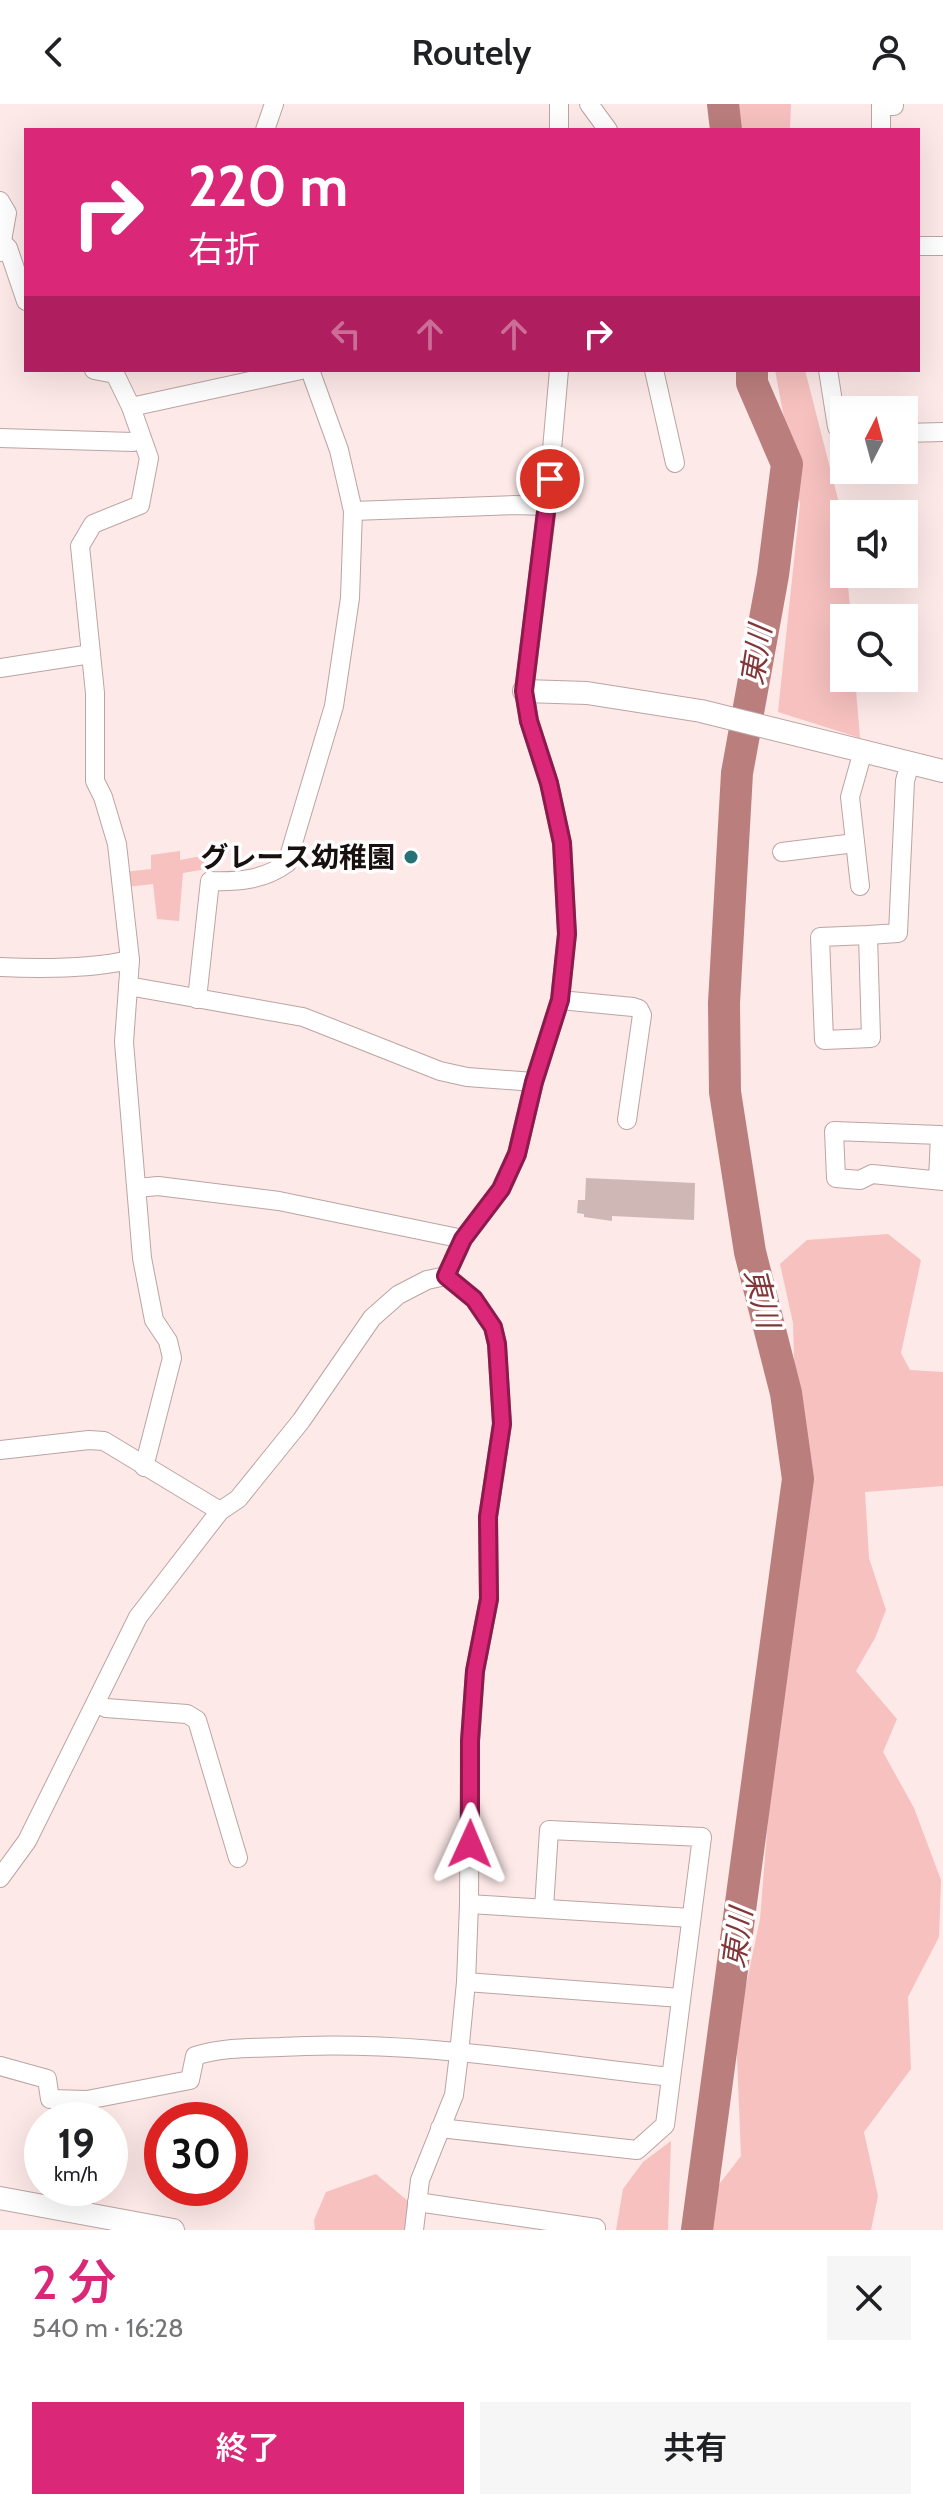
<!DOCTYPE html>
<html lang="ja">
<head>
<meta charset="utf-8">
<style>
  :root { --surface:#fff; --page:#f6f6f6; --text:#202124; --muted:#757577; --accent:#db2777 }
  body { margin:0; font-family:Cabin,"Noto Sans JP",sans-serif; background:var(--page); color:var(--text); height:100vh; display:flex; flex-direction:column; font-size:30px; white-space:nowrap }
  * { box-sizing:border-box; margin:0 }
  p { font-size:26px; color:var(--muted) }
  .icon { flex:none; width:44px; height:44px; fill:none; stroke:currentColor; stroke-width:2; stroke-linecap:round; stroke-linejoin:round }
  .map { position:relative; height:2126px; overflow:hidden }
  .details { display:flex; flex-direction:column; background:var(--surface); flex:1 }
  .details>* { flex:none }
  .top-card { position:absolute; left:24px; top:24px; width:896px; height:244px; border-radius:0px; box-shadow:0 8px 32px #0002; background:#db2777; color:#fff; overflow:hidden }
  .needle { width:52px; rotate:6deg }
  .controls { position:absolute; left:830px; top:292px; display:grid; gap:16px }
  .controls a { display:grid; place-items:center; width:88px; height:88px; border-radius:0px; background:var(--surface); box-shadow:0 8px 32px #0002; font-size:40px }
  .speed { position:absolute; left:24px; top:1998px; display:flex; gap:16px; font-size:40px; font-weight:700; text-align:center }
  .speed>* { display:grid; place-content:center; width:104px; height:104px; border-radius:50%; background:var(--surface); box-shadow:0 8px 32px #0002; line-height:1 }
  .speed small { font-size:20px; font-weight:400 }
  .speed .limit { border:12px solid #d22; background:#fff; color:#111 }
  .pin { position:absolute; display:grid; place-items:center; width:68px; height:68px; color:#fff; margin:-34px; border:4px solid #fff; border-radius:50%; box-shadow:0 2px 8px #0007 }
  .me { position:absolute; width:88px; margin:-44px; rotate:1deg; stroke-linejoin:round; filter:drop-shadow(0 0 6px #0008) }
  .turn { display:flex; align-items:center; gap:28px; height:168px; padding:0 32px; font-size:36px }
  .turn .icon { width:104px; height:104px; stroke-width:2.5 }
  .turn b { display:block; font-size:56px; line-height:68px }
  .lanes { display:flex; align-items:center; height:76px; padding:0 32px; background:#0003; justify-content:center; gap:40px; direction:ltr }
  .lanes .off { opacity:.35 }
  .round { display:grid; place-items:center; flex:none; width:84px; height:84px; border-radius:0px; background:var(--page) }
  .headline { display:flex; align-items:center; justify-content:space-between; height:136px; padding:0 32px }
  h1 { font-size:48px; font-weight:600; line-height:60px; color:var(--accent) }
  .button { display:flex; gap:16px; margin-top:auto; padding:16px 32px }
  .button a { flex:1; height:92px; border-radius:0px; background:var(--accent); color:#fff; font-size:32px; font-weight:600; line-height:92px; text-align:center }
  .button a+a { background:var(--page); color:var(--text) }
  header { display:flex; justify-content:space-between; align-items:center; height:104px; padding:0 32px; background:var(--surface); font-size:36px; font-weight:600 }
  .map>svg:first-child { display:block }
  .green { fill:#f6c1bf }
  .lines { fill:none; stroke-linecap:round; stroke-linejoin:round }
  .river { stroke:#ba7e7d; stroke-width:32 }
  .building { fill:#cfb7b6 }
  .minor-casing { stroke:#bca4a3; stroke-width:20 }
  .tertiary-casing { stroke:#bca4a3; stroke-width:24 }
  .minor { stroke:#fff; stroke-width:18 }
  .tertiary { stroke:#fff; stroke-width:22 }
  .route-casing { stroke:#8e194d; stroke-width:20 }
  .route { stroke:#db2777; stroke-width:14 }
  .poi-dot { fill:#287277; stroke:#fff; stroke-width:3 }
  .labels { text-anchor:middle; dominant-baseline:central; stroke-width:7; stroke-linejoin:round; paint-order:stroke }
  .poi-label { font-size:28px; font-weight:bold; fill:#180f0f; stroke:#fff; text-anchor:end }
  .water-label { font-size:30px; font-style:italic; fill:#823638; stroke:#fff }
</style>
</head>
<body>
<header><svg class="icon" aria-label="back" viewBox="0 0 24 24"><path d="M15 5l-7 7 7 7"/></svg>Routely<svg class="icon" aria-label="person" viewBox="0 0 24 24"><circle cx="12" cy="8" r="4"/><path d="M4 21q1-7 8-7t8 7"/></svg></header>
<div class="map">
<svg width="943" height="2126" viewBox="0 0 943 2126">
  <rect width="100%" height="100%" fill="#fde9e8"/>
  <g class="green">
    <polygon points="734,0 791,0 790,26 736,26"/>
    <polygon points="775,266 805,266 840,403 844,470 847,470 851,514 844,514 844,574 855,574 860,634 778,608 800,400"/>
    <polygon points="180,747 180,756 202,752 206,765 183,769 179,817 157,815 153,780 127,783 124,768 151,765 151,751"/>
    <polygon points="888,1130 921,1156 901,1249 910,1266 943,1268 943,1382 865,1388 869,1454 886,1506 875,1534 856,1567 897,1615 883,1648 914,1704 941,1776 939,1833 908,1893 911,1965 864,2028 878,2092 871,2126 712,2126 710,2092 741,2052 736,1929 760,1815 770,1690 799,1433 793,1219 780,1160 807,1136"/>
    <polygon points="671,2037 668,2126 616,2126 623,2085 643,2058"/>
    <polygon points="376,2070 416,2104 413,2126 315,2126 314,2116 326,2088"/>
  </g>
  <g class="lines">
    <g class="river">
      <polyline points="723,0 726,26"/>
      <polyline points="697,2126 798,1375 786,1289 750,1148 725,988 724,899 737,669 773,471 787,360 752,279 752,266"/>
    </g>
  </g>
  <polygon class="building" points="586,1074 695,1079 694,1116 612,1112 612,1117 584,1113 584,1110 577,1109 578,1096 585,1096"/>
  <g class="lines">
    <defs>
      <g id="minor">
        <polyline points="559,0 559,26"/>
        <polyline points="589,0 608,26"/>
        <polyline points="265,26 274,0"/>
        <polyline points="881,26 881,2 894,2 894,0"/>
        <polyline points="0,97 7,109 0,148"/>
        <polyline points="3,139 8,144 26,197"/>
        <polyline points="918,142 943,142"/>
        <polyline points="94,266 115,270 131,303 149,354 140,401 93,420 80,442 95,589 95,677 103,693 117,740 130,856 124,938 142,1154 154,1216 168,1237 172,1254 144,1363"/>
        <polyline points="654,266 675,359"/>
        <polyline points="828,266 837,323"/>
        <polyline points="131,303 301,266"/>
        <polyline points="904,329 943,328"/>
        <polyline points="0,334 133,338 142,335"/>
        <polyline points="353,407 515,401 547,402"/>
        <polyline points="0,564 91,550"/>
        <polyline points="782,748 855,739"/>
        <polyline points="860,782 850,693 863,647"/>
        <polyline points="868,831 820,833 824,936 871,934 868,831 898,829 905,677 910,659"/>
        <path d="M0,863C42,865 89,865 130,856"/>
        <polyline points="128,882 303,913 440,967 467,973 534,978"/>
        <path d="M197,895L210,777C238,778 264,776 287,759L334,602L350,494L353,407L339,346L310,266"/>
        <polyline points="560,896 633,903 639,905 642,911 627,1016"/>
        <polyline points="938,1076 940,1031 834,1027 836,1074 860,1076 872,1070 943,1077"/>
        <polyline points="137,1084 158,1082 279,1097 463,1135"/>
        <polyline points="0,1346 89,1336 104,1337 220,1407"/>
        <polyline points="96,1599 106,1604 187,1610 197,1616 238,1754"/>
        <polyline points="0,1774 27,1737 138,1513 220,1407 238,1395 301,1317 372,1214 398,1191 427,1176 446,1172 463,1135 501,1085 517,1050 534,978 560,896 567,830 562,739 549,679 529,617 524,587 547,402 559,266"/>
        <polyline points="469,1800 691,1814"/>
        <polyline points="466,1878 681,1894"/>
        <path d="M0,1962L47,1975L50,1995L87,1996L190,1976L195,1952C223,1943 251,1944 280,1943C409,1935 543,1959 671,1973"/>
        <polyline points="440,2024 637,2046 665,2021 702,1733 549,1726 544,1804"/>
        <polyline points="417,2098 596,2124"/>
        <polyline points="414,2126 420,2076 454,1991 459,1950 466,1878 469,1800 470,1637 475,1567 489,1495 488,1413 502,1320 497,1240 493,1223 474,1195 446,1172"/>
      </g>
      <g id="tertiary">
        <polyline points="524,587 587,589 701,607 943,667"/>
        <polyline points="0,2094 173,2126"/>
      </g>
    </defs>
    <use href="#minor" class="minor-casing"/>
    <use href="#tertiary" class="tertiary-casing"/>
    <use href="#minor" class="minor"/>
    <use href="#tertiary" class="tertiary"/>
  </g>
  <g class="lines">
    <defs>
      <polyline id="route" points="470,1740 470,1637 475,1567 489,1495 488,1413 502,1320 497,1240 493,1223 474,1195 446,1172 463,1135 501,1085 517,1050 534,978 560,896 567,830 562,739 549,679 529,617 524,587 550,375"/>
    </defs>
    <use href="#route" class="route-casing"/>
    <use href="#route" class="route"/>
  </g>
  <circle class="poi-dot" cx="411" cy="753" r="8"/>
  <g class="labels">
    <g class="poi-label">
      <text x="395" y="753">グレース幼稚園</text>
    </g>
    <g class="water-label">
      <text transform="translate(756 551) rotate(-81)">東川</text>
      <text transform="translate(762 1194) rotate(76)">東川</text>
      <text transform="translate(737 1834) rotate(-82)">東川</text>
    </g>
  </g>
</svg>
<div class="controls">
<a><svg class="needle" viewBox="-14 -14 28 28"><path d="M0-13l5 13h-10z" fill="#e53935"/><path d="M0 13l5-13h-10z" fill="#757577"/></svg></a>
<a><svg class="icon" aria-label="sound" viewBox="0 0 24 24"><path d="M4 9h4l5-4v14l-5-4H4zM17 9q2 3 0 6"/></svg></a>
<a><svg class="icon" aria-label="search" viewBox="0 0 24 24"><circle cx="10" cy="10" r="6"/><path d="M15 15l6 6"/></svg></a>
</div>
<div class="speed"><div>19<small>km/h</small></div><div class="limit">30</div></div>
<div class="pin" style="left:550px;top:375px;background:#d93025"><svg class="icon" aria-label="arrive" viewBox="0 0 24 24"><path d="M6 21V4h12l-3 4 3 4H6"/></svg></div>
<svg class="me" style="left:470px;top:1740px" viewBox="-20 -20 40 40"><path d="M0-17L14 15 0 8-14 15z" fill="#db2777" stroke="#fff" stroke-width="4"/></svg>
<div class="top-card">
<div class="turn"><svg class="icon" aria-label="right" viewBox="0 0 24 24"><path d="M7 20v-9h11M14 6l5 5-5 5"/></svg><div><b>220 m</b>右折</div></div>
<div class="lanes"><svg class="icon off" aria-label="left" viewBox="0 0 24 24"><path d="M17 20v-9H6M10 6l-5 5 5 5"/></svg><svg class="icon off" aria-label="ahead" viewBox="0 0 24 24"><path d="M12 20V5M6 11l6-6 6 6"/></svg><svg class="icon off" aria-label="ahead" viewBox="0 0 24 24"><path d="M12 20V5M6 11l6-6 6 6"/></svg><svg class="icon" aria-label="right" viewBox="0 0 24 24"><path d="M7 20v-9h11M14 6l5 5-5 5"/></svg></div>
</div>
</div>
<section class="details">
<div class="headline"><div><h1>2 分</h1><p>540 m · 16:28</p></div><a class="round"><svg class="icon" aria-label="close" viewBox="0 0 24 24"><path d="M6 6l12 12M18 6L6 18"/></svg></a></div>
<div class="button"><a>終了</a><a>共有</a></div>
</section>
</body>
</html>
